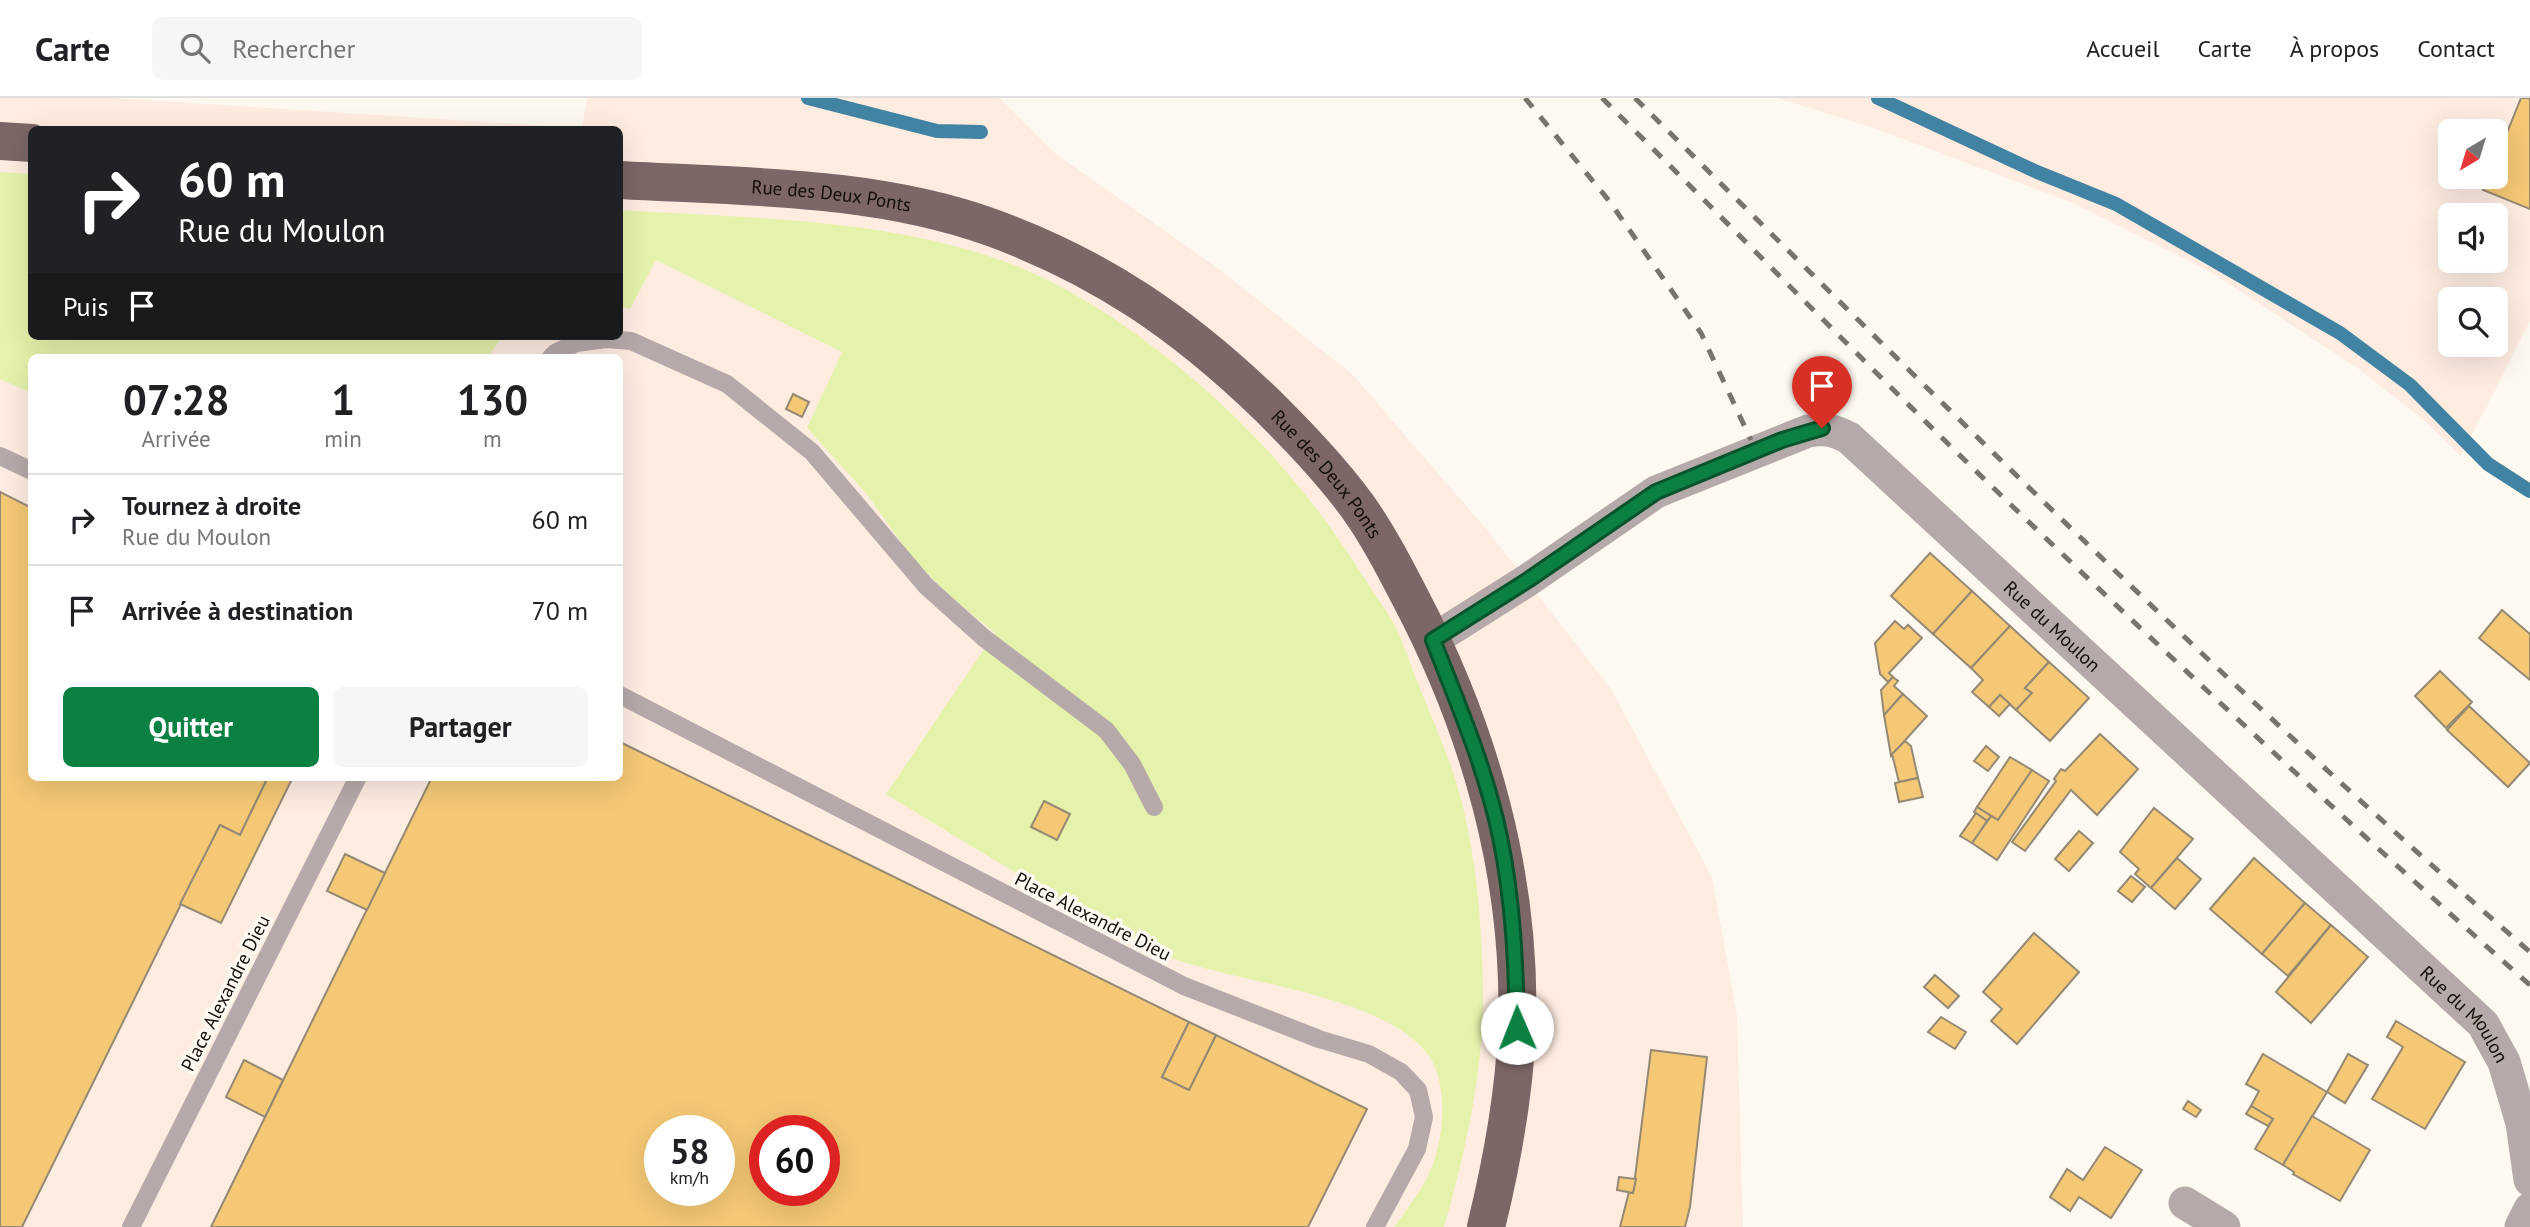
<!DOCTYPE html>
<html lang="fr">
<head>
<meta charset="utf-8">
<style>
  :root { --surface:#fff; --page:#f6f6f6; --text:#202124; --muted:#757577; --line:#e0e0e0; --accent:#0b8043 }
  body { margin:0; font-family:"PT Sans",sans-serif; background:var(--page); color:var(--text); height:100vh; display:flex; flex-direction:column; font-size:26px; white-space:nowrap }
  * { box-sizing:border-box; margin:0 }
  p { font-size:23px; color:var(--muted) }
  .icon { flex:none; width:38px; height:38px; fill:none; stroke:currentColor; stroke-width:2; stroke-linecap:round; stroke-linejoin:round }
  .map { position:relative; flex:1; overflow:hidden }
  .sheet { position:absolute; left:28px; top:256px; width:595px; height:427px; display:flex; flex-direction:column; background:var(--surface); border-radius:10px; box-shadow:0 7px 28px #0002 }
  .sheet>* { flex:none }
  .hud { position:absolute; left:28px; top:28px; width:595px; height:214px; border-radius:10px; box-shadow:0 7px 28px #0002; background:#202124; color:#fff; overflow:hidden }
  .needle { width:46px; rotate:218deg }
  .controls { position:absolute; left:2438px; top:21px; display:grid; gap:14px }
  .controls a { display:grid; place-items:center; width:70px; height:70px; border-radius:10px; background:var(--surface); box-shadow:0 7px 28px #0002; font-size:35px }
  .speed { position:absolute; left:644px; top:1017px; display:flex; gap:14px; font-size:35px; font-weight:700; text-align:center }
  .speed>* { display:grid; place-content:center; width:91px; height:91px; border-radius:50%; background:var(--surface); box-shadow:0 7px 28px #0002; line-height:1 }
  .speed small { font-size:18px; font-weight:400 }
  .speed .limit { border:10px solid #d22; background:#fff; color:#111 }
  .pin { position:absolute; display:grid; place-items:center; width:60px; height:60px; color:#fff; margin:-72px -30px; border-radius:50% 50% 50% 0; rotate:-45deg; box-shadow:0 0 7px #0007 }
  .pin .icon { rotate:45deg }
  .me { position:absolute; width:77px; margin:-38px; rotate:359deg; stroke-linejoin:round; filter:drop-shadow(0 0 5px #0008) }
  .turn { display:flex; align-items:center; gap:24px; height:147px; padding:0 35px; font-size:32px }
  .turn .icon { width:91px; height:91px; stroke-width:2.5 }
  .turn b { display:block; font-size:49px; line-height:60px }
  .then { display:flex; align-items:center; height:66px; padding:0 35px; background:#0003; gap:14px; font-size:26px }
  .eta { display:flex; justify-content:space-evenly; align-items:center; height:119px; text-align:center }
  .eta b { font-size:42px; font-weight:800; line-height:49px }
  .button { display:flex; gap:14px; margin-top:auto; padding:14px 35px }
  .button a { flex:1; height:80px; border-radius:10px; background:var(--accent); color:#fff; font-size:28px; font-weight:800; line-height:80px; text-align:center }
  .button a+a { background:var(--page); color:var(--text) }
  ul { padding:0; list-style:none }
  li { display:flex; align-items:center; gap:21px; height:91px; padding:0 35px; border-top:2px solid var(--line) }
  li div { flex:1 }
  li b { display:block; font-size:26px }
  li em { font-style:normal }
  header { display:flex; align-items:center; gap:42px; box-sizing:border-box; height:98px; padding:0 35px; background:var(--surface); border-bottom:2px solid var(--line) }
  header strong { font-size:33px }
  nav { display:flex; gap:38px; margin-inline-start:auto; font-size:24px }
  .search { width:490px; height:63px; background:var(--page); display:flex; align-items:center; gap:18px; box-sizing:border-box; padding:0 24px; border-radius:10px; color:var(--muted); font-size:26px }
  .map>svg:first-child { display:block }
  .industrial { fill:#feece1; fill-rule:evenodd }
  .green { fill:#e5f2ab }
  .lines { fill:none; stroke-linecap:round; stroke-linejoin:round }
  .stream { stroke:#4183a2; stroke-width:14 }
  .building { fill:#f4c875; stroke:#948974; stroke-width:2; fill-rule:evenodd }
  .service { stroke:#b6a9a9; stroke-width:18 }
  .minor { stroke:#b6a9a9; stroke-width:33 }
  .primary { stroke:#7c6666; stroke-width:38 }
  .rail { stroke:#78736b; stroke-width:5; stroke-dasharray:12 12; stroke-linecap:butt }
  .route-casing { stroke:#07532c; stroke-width:18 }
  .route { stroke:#0b8043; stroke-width:12 }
  .labels { text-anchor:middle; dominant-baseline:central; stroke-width:7; stroke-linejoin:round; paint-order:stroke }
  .street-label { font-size:19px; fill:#120d06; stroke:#fef9f0 }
</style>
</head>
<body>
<header>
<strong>Carte</strong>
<div class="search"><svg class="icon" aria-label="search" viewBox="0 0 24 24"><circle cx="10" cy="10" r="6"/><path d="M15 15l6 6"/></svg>Rechercher</div>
<nav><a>Accueil</a><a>Carte</a><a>À propos</a><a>Contact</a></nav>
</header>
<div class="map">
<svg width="2530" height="1129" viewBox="0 0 2530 1129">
  <rect width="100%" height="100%" fill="#fef9f0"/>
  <g class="industrial">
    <path d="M0,0H114L582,30L587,0H999L1056,56L1216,169L1352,276L1487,432L1611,591L1712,779L1737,918L1743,1129H0ZM32,32H620V238H32ZM32,259H620V679H32ZM660,1032H719V1092H660ZM765,1032H824V1092H765Z"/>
    <path d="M1777,0H2530V223L2461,358L2426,324L2359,271L2209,173L2073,105L1871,29ZM2450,33H2496V79H2450ZM2450,117H2496V163H2450ZM2450,201H2496V247H2450Z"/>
  </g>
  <g class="green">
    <polygon points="0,74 31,76 32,238 503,238 491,254 492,259 32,259 31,295 0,281"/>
    <path d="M620,112C753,121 893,119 1019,169C1095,200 1178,263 1236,320C1289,372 1327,421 1367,484C1376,499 1388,514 1396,530C1406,551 1413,574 1422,595C1434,626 1449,658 1458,690C1476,754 1482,825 1483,891C1484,972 1466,1052 1444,1129H1394C1408,1109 1425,1089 1433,1066C1444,1035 1448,986 1429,958C1387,898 1239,885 1171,860C1145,850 1120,833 1096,820C1024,781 956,739 886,696L995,535L949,497L913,461L866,395L807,330L842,254L656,162L630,211L620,208Z"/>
  </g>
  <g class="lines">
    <g class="stream">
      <polyline points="808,0 937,33 981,34"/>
      <polyline points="1878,0 2037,74 2116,106 2340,235 2410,287 2488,366 2530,393"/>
    </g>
  </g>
  <g class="building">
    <polygon points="2521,0 2530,0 2530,111 2483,92 2489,79 2496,79 2496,62"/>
    <polygon points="793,296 809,304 802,319 786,311"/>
    <polygon points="0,394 32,410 32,679 268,679 240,737 220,727 22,1129 0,1129"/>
    <polygon points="1930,455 1972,493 1933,536 1891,498"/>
    <polygon points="1972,493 2010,528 1971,570 1933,536"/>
    <polygon points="2502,512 2530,536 2530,582 2479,540"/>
    <polygon points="1895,523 1904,531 1908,527 1922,540 1889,575 1893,579 1888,584 1880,576 1875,545"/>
    <polygon points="2010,528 2049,564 2025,590 2032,595 2016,612 2000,597 1989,609 1972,594 1983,582 1971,570"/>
    <polygon points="2049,564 2089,600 2050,643 2016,612 2032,595 2025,590"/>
    <polygon points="2440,573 2472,604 2446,630 2415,598"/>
    <polygon points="1893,579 1898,583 1894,588 1903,596 1884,617 1881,592"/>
    <polygon points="1903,596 1927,618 1891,658 1884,617"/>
    <polygon points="2000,597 2010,606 1999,618 1989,609"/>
    <polygon points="2469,608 2530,665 2508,689 2447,632"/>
    <polygon points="2100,636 2138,671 2097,717 2071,692 2025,753 2012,744 2056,683 2054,681 2061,671 2065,673"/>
    <polygon points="1905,643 1911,648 1918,680 1899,684 1892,656"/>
    <path d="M620,644L1189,924L1162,979L1189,992L1216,937L1367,1011L1308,1129H211L432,679H620ZM660,1032H719V1092H660ZM765,1032H824V1092H765Z"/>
    <polygon points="1986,648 1999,659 1988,673 1974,663"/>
    <polygon points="2010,659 2032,672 1998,722 1977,709"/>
    <polygon points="2032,672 2049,683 1997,762 1972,745 1991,718 1998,722"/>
    <polygon points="268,679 293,679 221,825 180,806 220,727 240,737"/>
    <polygon points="1918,680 1923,699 1899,704 1895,685"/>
    <polygon points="1044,703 1070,716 1057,742 1031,729"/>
    <polygon points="1977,709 1991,718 1987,723 1974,714"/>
    <polygon points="2154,710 2193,741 2151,790 2135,776 2139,771 2120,754"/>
    <polygon points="1976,715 1987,723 1972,745 1960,738"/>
    <polygon points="2079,733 2093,745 2069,773 2055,761"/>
    <polygon points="345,756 385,775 367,812 327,793"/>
    <polygon points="2177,760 2201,781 2175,811 2151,790"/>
    <polygon points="2254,760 2305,805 2262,856 2210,811"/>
    <polygon points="2131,778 2145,789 2132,804 2118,793"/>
    <polygon points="2305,805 2331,827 2288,878 2262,856"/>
    <polygon points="2331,827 2368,859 2311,925 2276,894"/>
    <polygon points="2034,835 2079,874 2017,946 1991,923 2002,911 1983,894"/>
    <polygon points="1935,877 1959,898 1948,910 1924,889"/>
    <polygon points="1941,919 1966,934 1955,951 1928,934"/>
    <polygon points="2396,923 2465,964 2425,1031 2372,1001 2403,949 2387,939"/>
    <polygon points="1189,924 1216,937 1189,992 1162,979"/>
    <polygon points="1651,952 1707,959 1690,1109 1685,1129 1620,1129 1629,1094 1633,1095"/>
    <polygon points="2263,956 2327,994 2283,1067 2255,1051 2273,1021 2251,1008 2259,993 2246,986"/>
    <polygon points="2348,956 2368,967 2345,1005 2327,994"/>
    <polygon points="244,962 283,982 265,1019 226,999"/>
    <polygon points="2188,1003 2201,1012 2196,1019 2183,1011"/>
    <polygon points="2251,1008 2273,1021 2268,1028 2246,1016"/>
    <polygon points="2312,1018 2370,1052 2340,1103 2293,1076 2294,1074 2283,1067"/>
    <polygon points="2105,1049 2142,1072 2111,1120 2079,1099 2070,1113 2050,1099 2067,1071 2083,1082"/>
    <polygon points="1619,1079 1636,1081 1633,1095 1617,1092"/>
  </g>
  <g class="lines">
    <g class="service">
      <polyline points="551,259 555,255 576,245 606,241 631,243 727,286 812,354 926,488 984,540 1106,632 1132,666 1154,709"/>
      <polyline points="0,358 32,373"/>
      <polyline points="620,597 1184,888 1319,941 1369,956 1401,974 1418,992 1424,1019 1417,1051 1375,1129"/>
      <polyline points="131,1129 358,679"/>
    </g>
    <g class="minor">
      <path id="s1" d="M1433,542L1528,482L1656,394L1808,333C1824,330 1834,332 1849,340L2483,926L2504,964L2522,1025L2530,1082"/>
      <polyline points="2185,1105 2224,1129"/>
      <polyline points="2521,1129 2530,1111"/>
    </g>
    <g class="primary">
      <polyline points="0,43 32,45"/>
      <path id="s2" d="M620,82C743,89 875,87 993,130C1102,170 1183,226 1267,307C1299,339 1331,372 1358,409C1378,437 1394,468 1410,499C1480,632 1522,780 1517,931C1514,998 1502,1064 1486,1129"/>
    </g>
    <g class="rail">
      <polyline points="1525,0 1610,104 1701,235 1751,342"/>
      <path d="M1602,0C1738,135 1871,272 2009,405C2180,569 2353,730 2530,887"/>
      <path d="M1635,0C1927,291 2219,583 2530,854"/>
    </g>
  </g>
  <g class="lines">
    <defs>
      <path id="route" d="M1517,930C1516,866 1513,802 1500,739C1486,671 1458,606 1433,542L1528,482L1656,394L1782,342L1822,330"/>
    </defs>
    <use href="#route" class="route-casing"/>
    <use href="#route" class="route"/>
  </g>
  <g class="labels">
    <g class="street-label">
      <text stroke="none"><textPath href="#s2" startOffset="212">Rue des Deux Ponts</textPath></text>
      <text stroke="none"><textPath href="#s2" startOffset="798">Rue des Deux Ponts</textPath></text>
      <text stroke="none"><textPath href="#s1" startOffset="751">Rue du Moulon</textPath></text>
      <text transform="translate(1093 818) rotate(27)">Place Alexandre Dieu</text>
      <text transform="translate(225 895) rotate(-63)">Place Alexandre Dieu</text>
      <text stroke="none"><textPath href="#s1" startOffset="1318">Rue du Moulon</textPath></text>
    </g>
  </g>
</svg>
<div class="controls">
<a><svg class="needle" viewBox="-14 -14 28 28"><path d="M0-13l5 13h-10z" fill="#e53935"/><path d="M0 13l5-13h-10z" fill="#757577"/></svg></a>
<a><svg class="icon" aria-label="sound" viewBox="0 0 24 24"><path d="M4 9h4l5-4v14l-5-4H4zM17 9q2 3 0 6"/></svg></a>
<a><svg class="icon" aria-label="search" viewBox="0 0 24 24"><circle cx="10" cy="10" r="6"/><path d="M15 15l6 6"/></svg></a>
</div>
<div class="speed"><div>58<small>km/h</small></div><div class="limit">60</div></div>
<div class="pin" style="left:1822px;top:330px;background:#d93025"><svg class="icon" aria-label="arrive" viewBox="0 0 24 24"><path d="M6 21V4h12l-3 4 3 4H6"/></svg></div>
<svg class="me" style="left:1517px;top:930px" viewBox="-20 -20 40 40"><circle r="19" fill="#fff"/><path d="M0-13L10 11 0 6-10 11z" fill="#0b8043"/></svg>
<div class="hud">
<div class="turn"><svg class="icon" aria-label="right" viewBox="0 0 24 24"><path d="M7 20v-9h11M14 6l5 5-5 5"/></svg><div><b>60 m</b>Rue du Moulon</div></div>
<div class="then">Puis<svg class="icon" aria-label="arrive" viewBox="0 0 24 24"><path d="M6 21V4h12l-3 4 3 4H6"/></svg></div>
</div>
<section class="sheet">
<div class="eta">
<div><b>07:28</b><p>Arrivée</p></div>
<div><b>1</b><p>min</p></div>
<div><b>130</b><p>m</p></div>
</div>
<ul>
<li><svg class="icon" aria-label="right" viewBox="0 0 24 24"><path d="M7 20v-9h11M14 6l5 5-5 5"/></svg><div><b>Tournez à droite</b><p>Rue du Moulon</p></div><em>60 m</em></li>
<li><svg class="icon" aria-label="arrive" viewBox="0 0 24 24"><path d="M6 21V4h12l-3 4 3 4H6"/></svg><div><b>Arrivée à destination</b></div><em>70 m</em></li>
</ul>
<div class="button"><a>Quitter</a><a>Partager</a></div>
</section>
</div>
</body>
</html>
